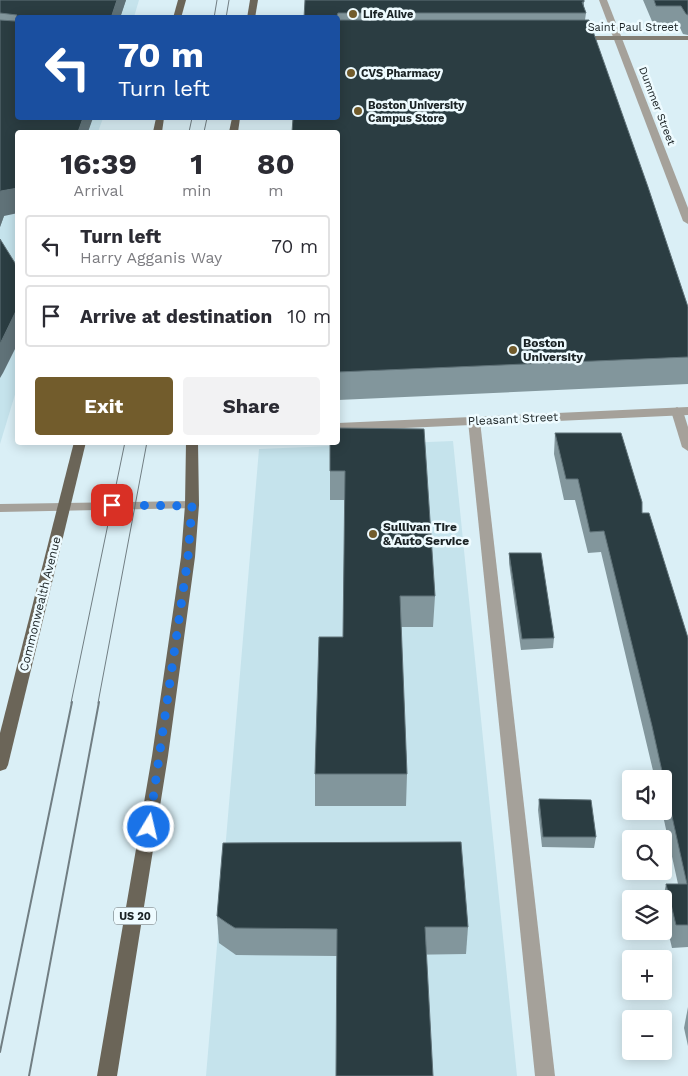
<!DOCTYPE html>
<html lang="en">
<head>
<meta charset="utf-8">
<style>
  :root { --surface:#fff; --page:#f2f2f3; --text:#2b2b33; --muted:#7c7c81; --line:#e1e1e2; --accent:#725c2c }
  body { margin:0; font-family:"Work Sans",sans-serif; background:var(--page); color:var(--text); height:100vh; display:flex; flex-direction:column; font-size:19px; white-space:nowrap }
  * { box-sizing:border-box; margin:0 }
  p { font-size:16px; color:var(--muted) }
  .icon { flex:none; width:28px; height:28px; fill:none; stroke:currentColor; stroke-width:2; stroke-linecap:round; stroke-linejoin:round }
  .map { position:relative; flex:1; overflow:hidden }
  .panel { position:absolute; left:15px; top:130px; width:325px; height:315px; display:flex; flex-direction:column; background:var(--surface); border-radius:5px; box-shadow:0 2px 12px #0003 }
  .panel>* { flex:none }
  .top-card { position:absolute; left:15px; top:15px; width:325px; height:105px; border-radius:5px; box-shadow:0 2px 12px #0003; background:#1a4fa0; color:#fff; overflow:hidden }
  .fabs { position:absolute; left:622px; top:770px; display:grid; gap:10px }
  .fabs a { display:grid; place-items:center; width:50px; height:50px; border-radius:5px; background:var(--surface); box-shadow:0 2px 12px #0003; font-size:25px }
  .pin { position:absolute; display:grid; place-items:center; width:42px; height:42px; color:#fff; margin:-21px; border-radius:10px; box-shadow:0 2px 8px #0006 }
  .me { position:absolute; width:55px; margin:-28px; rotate:9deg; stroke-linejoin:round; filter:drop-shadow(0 0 4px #0008) }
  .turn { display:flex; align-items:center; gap:18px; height:105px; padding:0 20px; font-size:22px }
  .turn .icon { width:65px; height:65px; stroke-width:2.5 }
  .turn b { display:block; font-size:35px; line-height:42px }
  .eta { display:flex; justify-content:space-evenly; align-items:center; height:85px; text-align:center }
  .eta b { font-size:30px; font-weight:700; line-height:35px }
  .cta { display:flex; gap:10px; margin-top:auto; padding:10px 20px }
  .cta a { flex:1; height:58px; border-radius:5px; background:var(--accent); color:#fff; font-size:20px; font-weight:700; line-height:58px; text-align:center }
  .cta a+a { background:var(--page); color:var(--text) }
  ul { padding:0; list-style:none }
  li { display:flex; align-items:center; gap:15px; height:62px; margin:0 10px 8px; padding:0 10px; border:2px solid var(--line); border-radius:5px }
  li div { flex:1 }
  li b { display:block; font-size:19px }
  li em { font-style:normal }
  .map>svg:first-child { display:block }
  .built { fill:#c5e3ec }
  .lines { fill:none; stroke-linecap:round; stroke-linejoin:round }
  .service { fill:#a5a19a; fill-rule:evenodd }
  .minor { fill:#a5a19a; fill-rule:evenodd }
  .tertiary { fill:#a5a19a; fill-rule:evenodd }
  .secondary { fill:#837e74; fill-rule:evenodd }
  .primary { fill:#6b6558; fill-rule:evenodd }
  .tram-far1 { stroke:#717e83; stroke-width:1 }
  .tram { stroke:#717e83; stroke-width:2 }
  .wall { fill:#82969c }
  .shaded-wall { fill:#607278 }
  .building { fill:#2b3d42; stroke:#607278 }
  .route { stroke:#1a73e8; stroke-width:9; stroke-dasharray:0 16.2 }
  .poi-dot { fill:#725c2c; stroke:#eefbff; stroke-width:2 }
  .labels { text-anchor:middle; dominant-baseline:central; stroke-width:5; stroke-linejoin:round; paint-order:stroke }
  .far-poi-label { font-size:11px; font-weight:bold; fill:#1a2224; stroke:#eefbff; text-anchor:start }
  .far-street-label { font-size:11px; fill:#1a2224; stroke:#eefbff }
  .shield { fill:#eefbff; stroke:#5a6366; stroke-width:1 }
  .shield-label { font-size:11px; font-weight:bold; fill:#1a2224 }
  .poi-label { font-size:12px; font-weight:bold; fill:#1a2224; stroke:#eefbff; text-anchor:start }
  .street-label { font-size:12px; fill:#1a2224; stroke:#eefbff }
</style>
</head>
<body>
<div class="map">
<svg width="688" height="1076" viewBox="0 0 688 1076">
  <rect width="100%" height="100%" fill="#daeff6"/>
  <g class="built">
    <polygon points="0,0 139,0 134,17 18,18 18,118 103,118 98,132 18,132 17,388 0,444"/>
    <polygon points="453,441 517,1076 206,1076 259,449"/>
  </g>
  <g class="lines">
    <polygon class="service" points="474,417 480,421 555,1076 535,1076 468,421"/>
    <g class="minor">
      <polygon points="599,0 607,0 688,208 688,224 683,221"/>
      <polygon points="677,407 683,411 688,427 688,451 682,447 671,411"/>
      <polygon points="192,501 197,502 199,505 197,508 0,512 0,504"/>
    </g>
    <polygon class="tertiary" points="688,407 688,415 338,431 338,423"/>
    <polygon class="secondary" points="573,36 688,36 688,40 576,40 572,38"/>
    <g class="primary">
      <polygon points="178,0 186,0 181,18 173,18"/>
      <polygon points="250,0 258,0 255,18 247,18"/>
      <polygon points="156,118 164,118 162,132 153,132"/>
      <polygon points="232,118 240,118 238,132 229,132"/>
      <polygon points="74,442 86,442 8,765 6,769 0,771 0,733"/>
      <polygon points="186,442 198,442 199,505 195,557 168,756 117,1076 97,1076 152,756 181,557 185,505"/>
    </g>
    <g class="tram-far1">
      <polyline points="214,18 217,0"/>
      <polyline points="226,18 229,0"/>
      <polyline points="189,132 192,118"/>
      <polyline points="204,132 207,118"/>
      <polyline points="71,703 125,442"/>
      <polyline points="98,703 147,442"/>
    </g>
    <g class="tram">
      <polyline points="0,1052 72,702"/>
      <polyline points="29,1076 99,702"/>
    </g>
  </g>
  <g class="wall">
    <polygon points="0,0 126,0 120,18 18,18 4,216 0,227"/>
    <polygon points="305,0 584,2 584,7 586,13 585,20 688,307 688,384 338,400 338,118"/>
    <polygon points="643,0 688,0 688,35 683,34 679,26 654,26"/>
    <polygon points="555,433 642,513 688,638 688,949 688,947 672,948 664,914 663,899 666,884 678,884 662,811 664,811 664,779 655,779 601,552 588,553 575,500 564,500 554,454"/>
    <polygon points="330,442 435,596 433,627 401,627 407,774 406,806 315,806 315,774 343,637 345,500 330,500"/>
    <polygon points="509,553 554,638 553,648 521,650 509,563"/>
    <polygon points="539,799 596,837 594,848 542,847 538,810"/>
    <polygon points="217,916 468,927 466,954 336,956 236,955 219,943"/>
    <polygon points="688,1007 688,1046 684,1028"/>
  </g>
  <g class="shaded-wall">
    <polygon points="117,0 126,0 120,18 111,18"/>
    <polygon points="83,118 93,118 88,132 78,132"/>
    <polygon points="18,188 18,213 4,216 0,227 0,193 1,191"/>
    <polygon points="18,293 18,343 3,373 0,378 0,344"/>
  </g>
  <g class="building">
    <polygon points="0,0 117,0 111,18 18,18 18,118 83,118 78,132 18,132 18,188 1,191 0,193 0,20 15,21 17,15 0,13"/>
    <polygon points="305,0 584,0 584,2 582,2 586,13 338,13 336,18 304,18"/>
    <polygon points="654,0 688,0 688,15 686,14 681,6 656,6"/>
    <polygon points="338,20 589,20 648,187 688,307 688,357 338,372 338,132 292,132 293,118 338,118"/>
    <polygon points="0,239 15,263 18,278 16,311 0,344"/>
    <polygon points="338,428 424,429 435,596 400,596 407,774 315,774 319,637 343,637 345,471 330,471 330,442 338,442"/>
    <polygon points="555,433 621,433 642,502 642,513 649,513 688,638 688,925 676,925 666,884 687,884 652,726 604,531 590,532 578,479 566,479"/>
    <polygon points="509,553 541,553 554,638 522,639"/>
    <polygon points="539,799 591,800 596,837 543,837"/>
    <polygon points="461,842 468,927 425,927 433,1076 336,1076 337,929 235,928 227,923 217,916 223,843"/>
  </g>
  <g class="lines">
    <polyline class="route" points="112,505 192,506 188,557 149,827"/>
  </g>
  <g class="poi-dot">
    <circle cx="353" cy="14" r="5"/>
    <circle cx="351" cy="73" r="5"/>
    <circle cx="358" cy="111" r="5"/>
    <circle cx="513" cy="350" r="5"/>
    <circle cx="373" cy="534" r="5"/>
  </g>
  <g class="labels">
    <g class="far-poi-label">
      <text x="363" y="14">Life Alive</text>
      <text x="361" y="73">CVS Pharmacy</text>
      <text x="368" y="105">Boston University<tspan x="368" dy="13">Campus Store</tspan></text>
    </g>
    <g class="far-street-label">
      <text x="633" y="27">Saint Paul Street</text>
      <text transform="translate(657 106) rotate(69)">Dummer Street</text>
    </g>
    <rect class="shield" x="114" y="907.5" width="42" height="17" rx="4"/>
    <g class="shield-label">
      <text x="135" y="916">US 20</text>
    </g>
    <g class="poi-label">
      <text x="523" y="343">Boston<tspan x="523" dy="14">University</tspan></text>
      <text x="383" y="527">Sullivan Tire<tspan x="383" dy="14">&amp; Auto Service</tspan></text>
    </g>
    <g class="street-label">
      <text transform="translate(513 419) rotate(-3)">Pleasant Street</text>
      <text transform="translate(40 604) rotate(-76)">Commonwealth Avenue</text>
    </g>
  </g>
</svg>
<div class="fabs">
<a><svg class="icon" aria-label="sound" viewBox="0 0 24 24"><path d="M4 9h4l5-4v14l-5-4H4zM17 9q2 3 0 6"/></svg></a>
<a><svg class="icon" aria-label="search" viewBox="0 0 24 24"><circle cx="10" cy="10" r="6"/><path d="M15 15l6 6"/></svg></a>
<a><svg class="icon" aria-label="layers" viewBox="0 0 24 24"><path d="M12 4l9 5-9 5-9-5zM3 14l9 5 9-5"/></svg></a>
<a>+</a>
<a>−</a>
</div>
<div class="pin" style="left:112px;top:505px;background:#d93025"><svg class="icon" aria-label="arrive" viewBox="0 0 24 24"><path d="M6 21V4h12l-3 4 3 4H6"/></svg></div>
<svg class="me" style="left:149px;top:827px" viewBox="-20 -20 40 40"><circle r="17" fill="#1a73e8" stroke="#fff" stroke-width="3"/><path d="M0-11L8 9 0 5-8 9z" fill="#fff"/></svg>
<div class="top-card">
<div class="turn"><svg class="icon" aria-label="left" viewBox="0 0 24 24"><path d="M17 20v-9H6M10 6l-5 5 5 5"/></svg><div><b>70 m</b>Turn left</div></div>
</div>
<section class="panel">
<div class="eta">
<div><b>16:39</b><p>Arrival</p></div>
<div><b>1</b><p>min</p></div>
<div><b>80</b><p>m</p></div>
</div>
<ul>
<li><svg class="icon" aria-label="left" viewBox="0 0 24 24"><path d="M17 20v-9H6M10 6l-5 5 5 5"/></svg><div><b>Turn left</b><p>Harry Agganis Way</p></div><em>70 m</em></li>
<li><svg class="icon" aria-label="arrive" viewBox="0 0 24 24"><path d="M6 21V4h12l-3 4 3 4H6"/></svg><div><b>Arrive at destination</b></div><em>10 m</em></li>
</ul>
<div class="cta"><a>Exit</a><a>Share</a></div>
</section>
</div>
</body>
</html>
